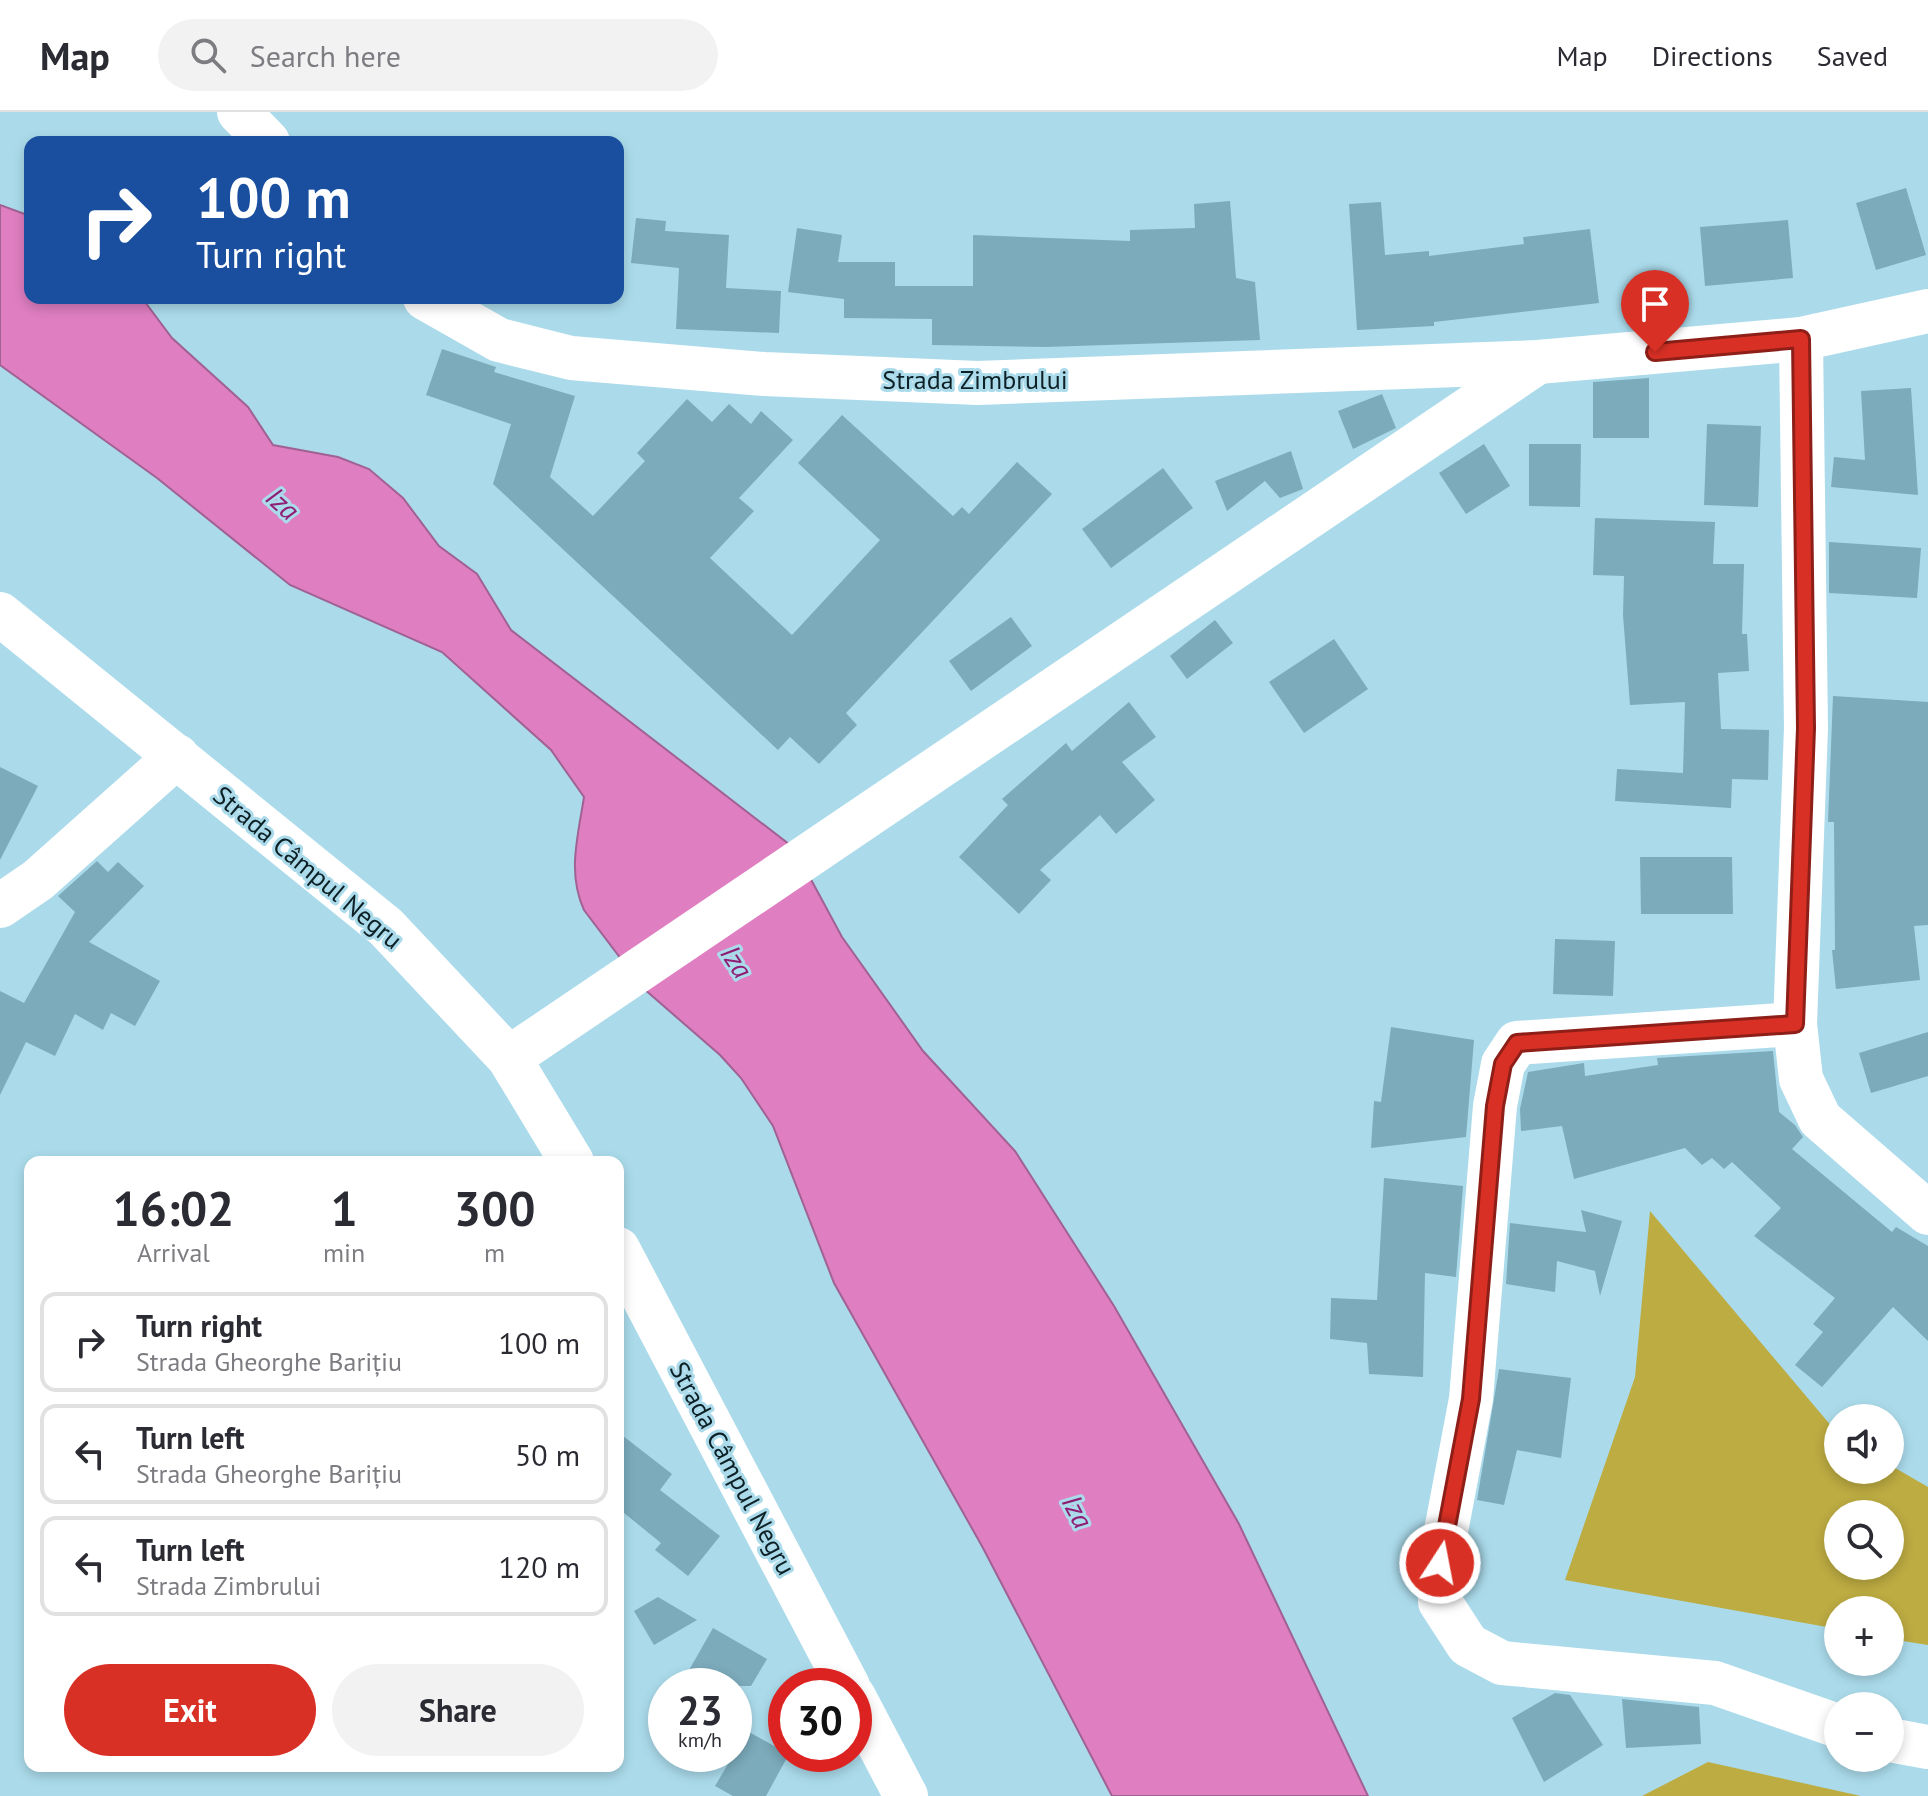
<!DOCTYPE html>
<html lang="en">
<head>
<meta charset="utf-8">
<style>
  :root { --surface:#fff; --page:#f2f2f3; --text:#2b2b33; --muted:#7c7c81; --line:#e1e1e2; --accent:#d93025 }
  body { margin:0; font-family:"PT Sans",sans-serif; background:var(--page); color:var(--text); height:100vh; display:flex; flex-direction:column; font-size:30px; white-space:nowrap }
  * { box-sizing:border-box; margin:0 }
  p { font-size:26px; color:var(--muted) }
  .icon { flex:none; width:44px; height:44px; fill:none; stroke:currentColor; stroke-width:2; stroke-linecap:round; stroke-linejoin:round }
  .map { position:relative; flex:1; overflow:hidden }
  .drawer { position:absolute; left:24px; top:1044px; width:600px; height:616px; display:flex; flex-direction:column; background:var(--surface); border-radius:16px; box-shadow:0 4px 12px #0003 }
  .drawer>* { flex:none }
  .guide { position:absolute; left:24px; top:24px; width:600px; height:168px; border-radius:16px; box-shadow:0 4px 12px #0003; background:#1a4fa0; color:#fff; overflow:hidden }
  .tools { position:absolute; left:1824px; top:1292px; display:grid; gap:16px }
  .tools a { display:grid; place-items:center; width:80px; height:80px; border-radius:50%; background:var(--surface); box-shadow:0 4px 12px #0003; font-size:40px }
  .speed { position:absolute; left:648px; top:1556px; display:flex; gap:16px; font-size:40px; font-weight:700; text-align:center }
  .speed>* { display:grid; place-content:center; width:104px; height:104px; border-radius:50%; background:var(--surface); box-shadow:0 4px 12px #0003; line-height:1 }
  .speed small { font-size:20px; font-weight:400 }
  .speed .limit { border:12px solid #d22; background:#fff; color:#111 }
  .pin { position:absolute; display:grid; place-items:center; width:68px; height:68px; color:#fff; margin:-82px -34px; border-radius:50% 50% 50% 0; rotate:-45deg; box-shadow:0 0 8px #0007 }
  .pin .icon { rotate:45deg }
  .me { position:absolute; width:88px; margin:-44px; rotate:11deg; stroke-linejoin:round; filter:drop-shadow(0 0 6px #0008) }
  .turn { display:flex; align-items:center; gap:28px; height:168px; padding:0 40px; font-size:36px }
  .turn .icon { width:104px; height:104px; stroke-width:2.5 }
  .turn b { display:block; font-size:56px; line-height:68px }
  .eta { display:flex; justify-content:space-evenly; align-items:center; height:136px; text-align:center }
  .eta b { font-size:48px; font-weight:800; line-height:56px }
  .action { display:flex; gap:16px; margin-top:auto; padding:16px 40px }
  .action a { flex:1; height:92px; border-radius:48px; background:var(--accent); color:#fff; font-size:32px; font-weight:800; line-height:92px; text-align:center }
  .action a+a { background:var(--page); color:var(--text) }
  ul { padding:0; list-style:none }
  li { display:flex; align-items:center; gap:24px; height:100px; margin:0 16px 12px; padding:0 24px; border:4px solid var(--line); border-radius:16px }
  li div { flex:1 }
  li b { display:block; font-size:30px }
  li em { font-style:normal }
  header { display:flex; align-items:center; gap:48px; box-sizing:border-box; height:112px; padding:0 40px; background:var(--surface); border-bottom:2px solid var(--line) }
  header strong { font-size:38px }
  nav { display:flex; gap:44px; margin-inline-start:auto; font-size:28px }
  .search { width:560px; height:72px; background:var(--page); display:flex; align-items:center; gap:20px; box-sizing:border-box; padding:0 28px; border-radius:44px; color:var(--muted); font-size:30px }
  .map>svg:first-child { display:block }
  .green { fill:#bdac42; fill-rule:evenodd }
  .water { fill:#df7ec1; stroke:#a06292; stroke-width:2 }
  .building { fill:#7cabbb }
  .lines { fill:none; stroke-linecap:round; stroke-linejoin:round }
  .minor { stroke:#fff; stroke-width:44 }
  .route-casing { stroke:#8d1f18; stroke-width:20 }
  .route { stroke:#d93025; stroke-width:14 }
  .labels { text-anchor:middle; dominant-baseline:central; stroke-width:6; stroke-linejoin:round; paint-order:stroke }
  .street-label { font-size:26px; fill:#0d2026; stroke:#abdbeb }
  .water-label { font-size:28px; font-style:italic; fill:#901c74; stroke:#abdbeb }
</style>
</head>
<body>
<header>
<strong>Map</strong>
<div class="search"><svg class="icon" aria-label="search" viewBox="0 0 24 24"><circle cx="10" cy="10" r="6"/><path d="M15 15l6 6"/></svg>Search here</div>
<nav><a>Map</a><a>Directions</a><a>Saved</a></nav>
</header>
<div class="map">
<svg width="1928" height="1684" viewBox="0 0 1928 1684">
  <rect width="100%" height="100%" fill="#abdbeb"/>
  <g class="green">
    <path d="M1650,1099L1838,1322V1358H1890V1353L1928,1375V1533L1890,1527V1498H1838V1517L1565,1468L1635,1265ZM1838,1402H1890V1454H1838Z"/>
    <polygon points="1708,1650 1861,1684 1642,1684"/>
  </g>
  <path class="water" d="M0,93L30,104V186H142L172,226L248,295L273,333L338,345L369,357L403,386L439,434L477,462L511,518L794,736L842,825L923,939L1015,1039L1114,1194L1239,1412L1368,1684H1112L983,1436L834,1171L773,1014L741,966L720,943L643,876L584,798C567,761 578,724 584,685L551,638L442,540L290,473L157,366L0,253Z"/>
  <g class="building">
    <polygon points="1906,76 1926,143 1876,158 1856,91"/>
    <polygon points="1230,89 1236,166 1255,170 1260,228 1045,235 932,233 932,207 844,206 844,187 788,180 797,116 842,123 838,150 895,150 895,174 973,174 973,123 1130,129 1130,118 1195,116 1194,92"/>
    <polygon points="1381,90 1385,143 1429,139 1429,144 1524,132 1523,125 1590,117 1599,191 1434,210 1434,214 1357,218 1349,92"/>
    <polygon points="636,106 666,109 665,119 729,123 726,176 781,179 779,221 676,217 679,156 631,151"/>
    <polygon points="1788,108 1793,166 1705,174 1700,115"/>
    <polygon points="442,237 496,255 494,260 575,284 550,365 593,404 645,349 637,341 687,287 712,310 729,292 751,312 761,299 793,328 739,386 754,399 710,446 792,523 880,428 798,351 842,303 953,404 962,395 969,402 1017,350 1052,382 846,601 857,613 819,652 790,625 778,638 493,372 511,312 426,283"/>
    <polygon points="1649,266 1649,326 1593,326 1593,270"/>
    <polygon points="1911,276 1918,383 1831,375 1834,345 1865,348 1861,279"/>
    <polygon points="1382,282 1396,316 1353,337 1338,299"/>
    <polygon points="1707,312 1761,314 1758,395 1704,393"/>
    <polygon points="1484,332 1510,374 1466,402 1439,361"/>
    <polygon points="1529,332 1581,332 1580,395 1529,394"/>
    <polygon points="1291,339 1303,377 1280,386 1265,369 1227,399 1215,369"/>
    <polygon points="1163,356 1193,396 1111,456 1082,417"/>
    <polygon points="1595,406 1715,410 1713,452 1744,452 1742,522 1747,522 1749,559 1718,561 1721,617 1769,618 1768,668 1732,667 1731,696 1615,689 1617,657 1683,661 1685,590 1630,593 1623,503 1624,464 1593,463"/>
    <polygon points="1829,430 1921,436 1917,486 1829,481"/>
    <polygon points="1011,505 1032,534 971,579 949,549"/>
    <polygon points="1215,508 1233,531 1187,567 1170,544"/>
    <polygon points="1334,527 1368,577 1304,621 1269,570"/>
    <polygon points="1833,584 1928,590 1928,813 1914,814 1920,868 1836,877 1832,838 1835,838 1834,710 1828,710"/>
    <polygon points="1129,590 1156,625 1122,650 1155,688 1116,722 1100,703 1040,758 1051,768 1019,802 959,745 1008,693 1002,687 1066,631 1072,639"/>
    <polygon points="0,655 38,674 0,748"/>
    <polygon points="1640,745 1732,745 1733,802 1641,802"/>
    <polygon points="97,749 108,760 118,750 144,774 89,830 160,869 135,914 111,901 103,918 75,902 55,944 26,930 0,983 0,879 24,891 75,800 58,784"/>
    <polygon points="1555,827 1615,829 1613,884 1553,882"/>
    <polygon points="1391,915 1474,928 1466,1025 1371,1036 1374,989 1381,990"/>
    <polygon points="1928,920 1928,964 1871,981 1859,941"/>
    <polygon points="1773,939 1779,1000 1795,1013 1803,1025 1792,1037 1892,1120 1896,1115 1928,1134 1928,1229 1893,1195 1822,1275 1795,1253 1823,1220 1813,1212 1835,1186 1754,1124 1781,1096 1732,1050 1724,1057 1712,1046 1702,1053 1685,1036 1574,1067 1562,1014 1521,1019 1520,997 1528,960 1584,951 1585,964 1658,953 1657,946"/>
    <polygon points="1384,1066 1463,1074 1456,1165 1425,1161 1423,1265 1369,1262 1367,1231 1330,1227 1331,1186 1377,1188"/>
    <polygon points="1581,1098 1622,1109 1600,1184 1595,1159 1557,1149 1555,1180 1506,1172 1510,1111 1586,1120"/>
    <polygon points="1499,1257 1571,1266 1561,1346 1517,1338 1504,1393 1477,1388"/>
    <polygon points="618,1320 672,1362 660,1378 720,1424 688,1464 655,1438 661,1431 618,1396"/>
    <polygon points="658,1485 697,1508 654,1533 634,1499"/>
    <polygon points="713,1516 767,1547 751,1574 680,1574"/>
    <polygon points="1555,1581 1570,1583 1603,1633 1544,1670 1512,1606"/>
    <polygon points="1622,1587 1699,1595 1701,1632 1626,1636"/>
    <polygon points="734,1612 789,1642 766,1684 733,1684 715,1674 734,1642"/>
  </g>
  <g class="lines">
    <g class="minor">
      <polyline points="239,0 268,30"/>
      <polyline points="425,186 499,228 571,246 764,262 978,271 1538,250 1801,227 1928,199"/>
      <polyline points="1801,227 1806,616 1795,912 1801,967 1820,1007 1928,1101"/>
      <polyline points="0,502 386,815 509,946 572,1050"/>
      <polyline points="0,794 38,768 177,644"/>
      <polyline points="1795,912 1517,931 1503,952 1495,994 1471,1287 1440,1451 1440,1490 1468,1533 1502,1551 1715,1571 1838,1614"/>
      <polyline points="509,946 1538,250"/>
      <polyline points="618,1137 848,1574"/>
      <polyline points="854,1585 906,1684"/>
      <polyline points="1890,1628 1928,1635"/>
    </g>
  </g>
  <g class="lines">
    <defs>
      <polyline id="route" points="1440,1451 1471,1287 1495,994 1503,952 1517,931 1795,912 1806,616 1801,227 1655,240"/>
    </defs>
    <use href="#route" class="route-casing"/>
    <use href="#route" class="route"/>
  </g>
  <g class="labels">
    <g class="street-label">
      <text x="975" y="267">Strada Zimbrului</text>
      <text transform="translate(308 755) rotate(40)">Strada Câmpul Negru</text>
      <text transform="translate(733 1356) rotate(62)">Strada Câmpul Negru</text>
    </g>
    <g class="water-label">
      <text transform="translate(283 391) rotate(42)">Iza</text>
      <text transform="translate(737 849) rotate(57)">Iza</text>
      <text transform="translate(1078 1399) rotate(62)">Iza</text>
    </g>
  </g>
</svg>
<div class="tools">
<a><svg class="icon" aria-label="sound" viewBox="0 0 24 24"><path d="M4 9h4l5-4v14l-5-4H4zM17 9q2 3 0 6"/></svg></a>
<a><svg class="icon" aria-label="search" viewBox="0 0 24 24"><circle cx="10" cy="10" r="6"/><path d="M15 15l6 6"/></svg></a>
<a>+</a>
<a>−</a>
</div>
<div class="speed"><div>23<small>km/h</small></div><div class="limit">30</div></div>
<div class="pin" style="left:1655px;top:240px;background:#d93025"><svg class="icon" aria-label="arrive" viewBox="0 0 24 24"><path d="M6 21V4h12l-3 4 3 4H6"/></svg></div>
<svg class="me" style="left:1440px;top:1451px" viewBox="-20 -20 40 40"><circle r="17" fill="#d93025" stroke="#fff" stroke-width="3"/><path d="M0-11L8 9 0 5-8 9z" fill="#fff"/></svg>
<div class="guide">
<div class="turn"><svg class="icon" aria-label="right" viewBox="0 0 24 24"><path d="M7 20v-9h11M14 6l5 5-5 5"/></svg><div><b>100 m</b>Turn right</div></div>
</div>
<section class="drawer">
<div class="eta">
<div><b>16:02</b><p>Arrival</p></div>
<div><b>1</b><p>min</p></div>
<div><b>300</b><p>m</p></div>
</div>
<ul>
<li><svg class="icon" aria-label="right" viewBox="0 0 24 24"><path d="M7 20v-9h11M14 6l5 5-5 5"/></svg><div><b>Turn right</b><p>Strada Gheorghe Barițiu</p></div><em>100 m</em></li>
<li><svg class="icon" aria-label="left" viewBox="0 0 24 24"><path d="M17 20v-9H6M10 6l-5 5 5 5"/></svg><div><b>Turn left</b><p>Strada Gheorghe Barițiu</p></div><em>50 m</em></li>
<li><svg class="icon" aria-label="left" viewBox="0 0 24 24"><path d="M17 20v-9H6M10 6l-5 5 5 5"/></svg><div><b>Turn left</b><p>Strada Zimbrului</p></div><em>120 m</em></li>
</ul>
<div class="action"><a>Exit</a><a>Share</a></div>
</section>
</div>
</body>
</html>
